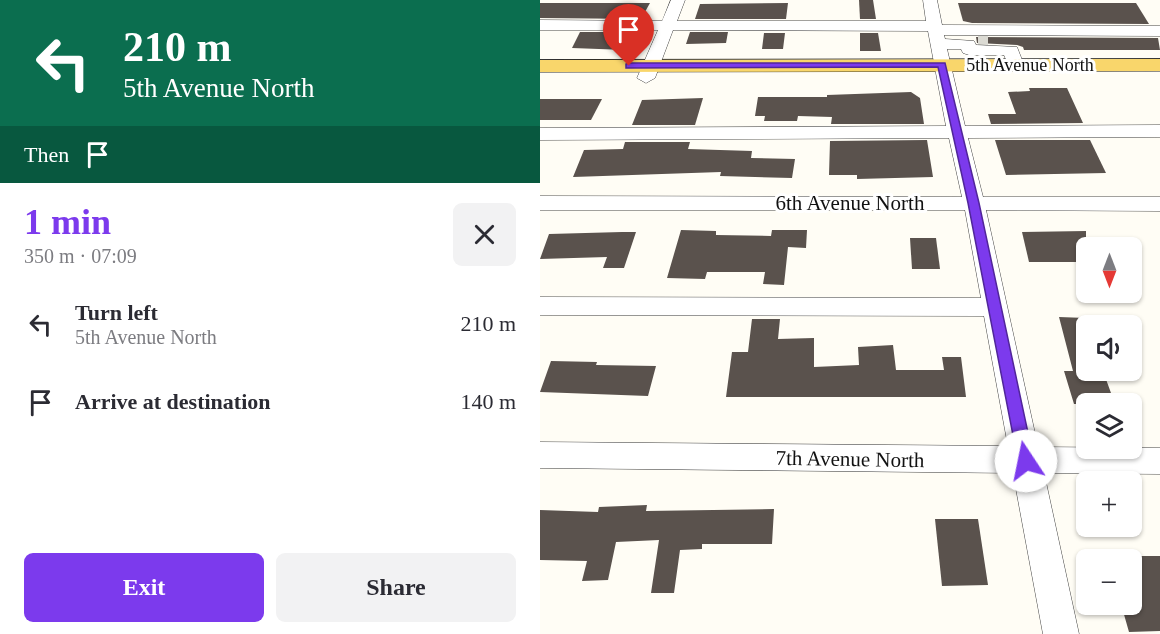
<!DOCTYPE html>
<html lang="en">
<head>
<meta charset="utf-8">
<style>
  :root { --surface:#fff; --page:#f2f2f3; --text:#2b2b33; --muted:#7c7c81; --accent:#7c3aed }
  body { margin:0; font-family:Georgia,serif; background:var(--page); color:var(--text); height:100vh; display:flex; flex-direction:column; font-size:22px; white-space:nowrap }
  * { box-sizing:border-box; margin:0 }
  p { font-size:20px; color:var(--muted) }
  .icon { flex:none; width:33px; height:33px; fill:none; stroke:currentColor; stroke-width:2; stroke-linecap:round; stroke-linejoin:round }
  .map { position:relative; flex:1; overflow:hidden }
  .details { display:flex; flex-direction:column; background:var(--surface); width:540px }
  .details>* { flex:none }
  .guide { background:#0b6e4f; color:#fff; overflow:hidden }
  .needle { width:39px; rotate:180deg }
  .tools { position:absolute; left:536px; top:237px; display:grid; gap:12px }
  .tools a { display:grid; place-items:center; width:66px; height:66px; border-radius:9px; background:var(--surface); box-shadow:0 2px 4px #0004; font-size:30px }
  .pin { position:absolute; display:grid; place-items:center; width:51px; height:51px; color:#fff; margin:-62px -26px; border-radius:50% 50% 50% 0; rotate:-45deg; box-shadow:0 0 6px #0007 }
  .pin .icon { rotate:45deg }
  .me { position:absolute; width:66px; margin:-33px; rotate:349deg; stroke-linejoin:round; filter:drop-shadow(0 0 4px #0008) }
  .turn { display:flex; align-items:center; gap:21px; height:126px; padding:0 24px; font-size:27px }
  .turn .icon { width:78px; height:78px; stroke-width:2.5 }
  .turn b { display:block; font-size:42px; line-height:51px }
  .then { display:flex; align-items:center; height:57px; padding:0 24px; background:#0003; gap:12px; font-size:22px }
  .round { display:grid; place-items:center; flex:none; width:63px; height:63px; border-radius:9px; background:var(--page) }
  .summary { display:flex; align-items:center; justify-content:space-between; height:102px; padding:0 24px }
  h1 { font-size:36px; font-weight:700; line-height:45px; color:var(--accent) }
  .action { display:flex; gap:12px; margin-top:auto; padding:12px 24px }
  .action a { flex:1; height:69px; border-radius:9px; background:var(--accent); color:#fff; font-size:24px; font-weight:700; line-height:69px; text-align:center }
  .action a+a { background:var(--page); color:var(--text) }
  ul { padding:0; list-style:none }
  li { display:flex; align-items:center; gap:18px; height:78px; padding:0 24px }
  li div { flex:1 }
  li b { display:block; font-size:22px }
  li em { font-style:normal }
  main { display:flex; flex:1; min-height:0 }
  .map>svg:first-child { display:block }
  .building { fill:#5a524d }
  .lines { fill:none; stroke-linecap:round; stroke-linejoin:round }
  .minor-tunnel { stroke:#dbdad3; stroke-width:16; stroke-dasharray:16 8; stroke-linecap:butt }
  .minor-casing { stroke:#444; stroke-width:1 }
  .major-casing { stroke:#222; stroke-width:1 }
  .minor { fill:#fff; fill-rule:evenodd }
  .major { fill:#f9d66b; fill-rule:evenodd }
  .route { fill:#7c3aed; stroke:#51269a; stroke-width:1.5 }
  .labels { text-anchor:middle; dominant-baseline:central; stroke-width:6; stroke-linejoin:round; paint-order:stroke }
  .far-street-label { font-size:18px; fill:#111; stroke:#fff }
  .street-label { font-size:21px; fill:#111; stroke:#fff }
</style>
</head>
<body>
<main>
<section class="details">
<div class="guide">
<div class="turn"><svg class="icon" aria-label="left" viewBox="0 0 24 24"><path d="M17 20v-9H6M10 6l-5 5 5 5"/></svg><div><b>210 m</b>5th Avenue North</div></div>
<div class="then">Then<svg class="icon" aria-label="arrive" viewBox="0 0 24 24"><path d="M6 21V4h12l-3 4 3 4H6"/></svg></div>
</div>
<div class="summary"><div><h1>1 min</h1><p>350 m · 07:09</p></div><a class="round"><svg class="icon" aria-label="close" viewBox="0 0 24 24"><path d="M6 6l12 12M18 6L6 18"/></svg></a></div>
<ul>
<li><svg class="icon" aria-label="left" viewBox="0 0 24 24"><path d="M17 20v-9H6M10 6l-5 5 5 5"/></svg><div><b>Turn left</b><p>5th Avenue North</p></div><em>210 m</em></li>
<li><svg class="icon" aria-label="arrive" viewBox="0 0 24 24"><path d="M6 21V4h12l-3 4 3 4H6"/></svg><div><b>Arrive at destination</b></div><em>140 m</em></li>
</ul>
<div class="action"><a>Exit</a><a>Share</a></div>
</section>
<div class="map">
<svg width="620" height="634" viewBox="0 0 620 634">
  <rect width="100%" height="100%" fill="#fffdf5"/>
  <g class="building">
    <polygon points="319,0 333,0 336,19 320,19"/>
    <polygon points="0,3 110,3 101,19 0,18"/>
    <polygon points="248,3 246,19 155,19 160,4"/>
    <polygon points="418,3 596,3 609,24 432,23 423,21"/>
    <polygon points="40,32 96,32 86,50 32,48"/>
    <polygon points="150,32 188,32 186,43 146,44"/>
    <polygon points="224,33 245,33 243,49 222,49"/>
    <polygon points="320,33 338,33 341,51 320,51"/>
    <polygon points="436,37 618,38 620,50 484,50 483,47 477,45 437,43"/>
    <polygon points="489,88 527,88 543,123 451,124 448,114 476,114 468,92 490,91"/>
    <polygon points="371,92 380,98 384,124 291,124 292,117 258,116 257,121 224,121 225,116 215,116 218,97 287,97 287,95"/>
    <polygon points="163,98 155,125 92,125 102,100"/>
    <polygon points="0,99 62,99 51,120 0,120"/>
    <polygon points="387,140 393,177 317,179 317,175 289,175 290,141"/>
    <polygon points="455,140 550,140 566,173 466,175"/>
    <polygon points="85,142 150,142 148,149 212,151 211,158 255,159 252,178 180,176 181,172 33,177 44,150 83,149"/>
    <polygon points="141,230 176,231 176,235 231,236 232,230 267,230 266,248 248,247 244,285 223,284 225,272 167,272 165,279 127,278"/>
    <polygon points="546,231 546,262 489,262 482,232"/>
    <polygon points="82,232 96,232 84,268 63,268 67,257 0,259 9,234"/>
    <polygon points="370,238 396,238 400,269 372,269"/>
    <polygon points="519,317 546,318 546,371 563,371 575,404 534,404 524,371 533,371"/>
    <polygon points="212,319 240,319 238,339 274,338 274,367 319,365 318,347 353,345 356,370 404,370 402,357 421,357 426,397 186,397 192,352 208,352"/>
    <polygon points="11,361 57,362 56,365 116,366 108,396 0,392"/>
    <polygon points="107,505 106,511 234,509 232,544 162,544 162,549 140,550 134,593 111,593 119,540 76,542 68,580 42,581 47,561 0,560 0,510 58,512 59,507"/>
    <polygon points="395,519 438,519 448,585 402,586"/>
    <polygon points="591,556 620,556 620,631 589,632 581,604 591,604"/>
  </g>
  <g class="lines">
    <polyline class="minor-tunnel" points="438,44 448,44"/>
    <defs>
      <polygon id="minor" points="131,0 145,0 137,21 386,21 383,0 397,0 402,25 620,26 620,36 404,35 405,39 434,41 436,45 477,47 484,65 476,70 470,69 464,55 429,55 423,53 421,49 407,49 425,126 620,125 620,137 428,138 443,197 620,197 620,211 446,210 498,447 620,448 620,474 504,473 539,634 503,634 473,473 0,468 0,442 468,446 444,316 0,315 0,297 441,298 425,210 0,210 0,196 422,197 409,138 0,140 0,128 406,126 388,31 133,30 115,78 106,83 97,78 118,30 0,30 0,20 122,21"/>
      <polygon id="major" points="620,59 620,71 0,72 0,60"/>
    </defs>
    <use href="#minor" class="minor-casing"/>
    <use href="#major" class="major-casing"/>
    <use href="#minor" class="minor"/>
    <use href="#major" class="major"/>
  </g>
  <polygon class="route" points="89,63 405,63 439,203 494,461 492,466 480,466 478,461 428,203 398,67 86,68 86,64"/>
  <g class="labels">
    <g class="far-street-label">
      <text x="490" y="65">5th Avenue North</text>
    </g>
    <g class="street-label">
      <text x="310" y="203">6th Avenue North</text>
      <text transform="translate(310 459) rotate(1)">7th Avenue North</text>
    </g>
  </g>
</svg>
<div class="tools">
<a><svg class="needle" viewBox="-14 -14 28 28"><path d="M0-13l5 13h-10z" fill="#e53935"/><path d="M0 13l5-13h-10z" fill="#7c7c81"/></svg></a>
<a><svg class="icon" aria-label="sound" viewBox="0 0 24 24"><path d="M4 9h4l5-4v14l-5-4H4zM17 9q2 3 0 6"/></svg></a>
<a><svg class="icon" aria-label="layers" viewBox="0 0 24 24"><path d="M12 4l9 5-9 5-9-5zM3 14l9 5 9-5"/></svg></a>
<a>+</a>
<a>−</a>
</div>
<div class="pin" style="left:89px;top:66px;background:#d93025"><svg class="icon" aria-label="arrive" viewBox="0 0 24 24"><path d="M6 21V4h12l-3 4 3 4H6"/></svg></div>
<svg class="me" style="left:486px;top:461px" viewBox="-20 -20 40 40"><circle r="19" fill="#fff"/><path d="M0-13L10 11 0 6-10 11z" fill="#7c3aed"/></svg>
</div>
</main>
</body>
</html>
